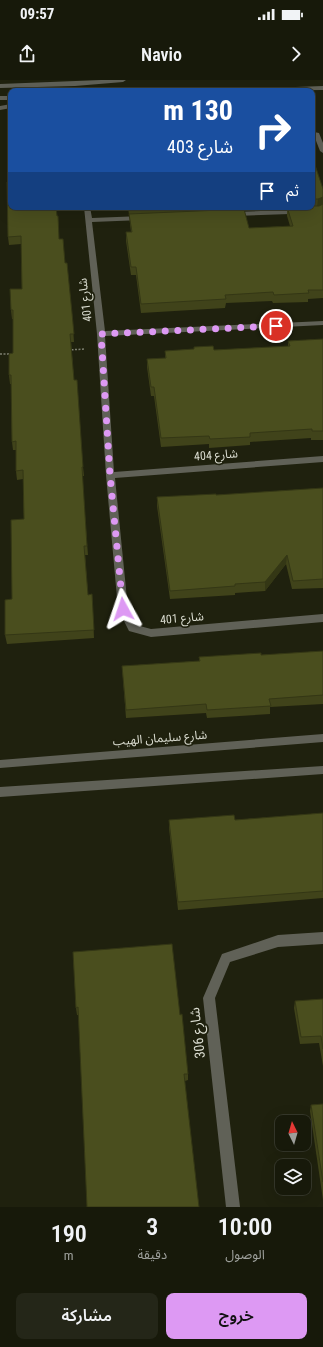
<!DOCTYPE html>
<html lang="ar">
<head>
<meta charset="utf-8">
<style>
  :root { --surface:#17190a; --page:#242618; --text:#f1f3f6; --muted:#9ea09c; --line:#36382b; --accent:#dd99f3 }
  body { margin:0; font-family:"Roboto Condensed","Noto Sans Arabic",sans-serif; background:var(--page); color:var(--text); direction:rtl; height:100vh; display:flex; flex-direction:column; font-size:15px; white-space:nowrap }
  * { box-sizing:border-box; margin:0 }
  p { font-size:13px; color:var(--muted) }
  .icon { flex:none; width:22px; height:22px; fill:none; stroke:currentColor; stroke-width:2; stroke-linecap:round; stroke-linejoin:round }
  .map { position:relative; height:1127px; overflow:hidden; direction:ltr }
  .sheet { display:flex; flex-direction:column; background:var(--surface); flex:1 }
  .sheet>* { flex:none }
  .guide { position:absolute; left:8px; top:8px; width:307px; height:122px; border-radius:8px; box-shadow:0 4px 16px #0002,0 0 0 1px var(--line); direction:rtl; background:#1a4fa0; color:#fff; overflow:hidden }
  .needle { width:26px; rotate:355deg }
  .tools { position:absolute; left:275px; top:1035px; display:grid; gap:8px }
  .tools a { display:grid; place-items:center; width:36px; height:36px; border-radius:8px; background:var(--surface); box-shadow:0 4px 16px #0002,0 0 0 1px var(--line); font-size:20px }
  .pin { position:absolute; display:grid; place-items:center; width:34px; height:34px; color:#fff; margin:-17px; border:2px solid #fff; border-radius:50%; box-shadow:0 1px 4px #0007 }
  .me { position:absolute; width:44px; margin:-22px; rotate:355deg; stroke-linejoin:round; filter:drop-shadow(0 0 3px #0008) }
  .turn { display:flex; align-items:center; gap:14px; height:84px; padding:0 16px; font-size:18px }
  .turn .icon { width:52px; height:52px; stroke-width:2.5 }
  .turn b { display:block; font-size:28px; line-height:34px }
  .then { display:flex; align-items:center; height:38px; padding:0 16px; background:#0003; gap:8px; font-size:15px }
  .eta { display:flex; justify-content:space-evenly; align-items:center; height:68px; text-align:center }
  .eta b { font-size:24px; font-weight:600; line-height:28px }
  .cta { display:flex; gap:8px; margin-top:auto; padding:8px 16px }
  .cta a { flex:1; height:46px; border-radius:8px; background:var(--accent); color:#111; font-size:16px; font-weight:600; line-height:46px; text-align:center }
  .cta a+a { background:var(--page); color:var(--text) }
  .status { display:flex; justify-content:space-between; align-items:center; height:28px; padding:0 20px; background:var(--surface); direction:ltr }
  .status svg { height:11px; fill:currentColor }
  header { display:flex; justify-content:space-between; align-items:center; height:52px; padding:0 16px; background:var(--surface); font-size:18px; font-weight:600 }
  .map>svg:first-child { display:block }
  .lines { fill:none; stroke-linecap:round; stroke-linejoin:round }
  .path { stroke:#7d7f70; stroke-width:1.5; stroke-dasharray:2 1.5; stroke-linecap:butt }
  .minor { fill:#606157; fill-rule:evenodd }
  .tertiary { fill:#606157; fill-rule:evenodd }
  .wall { fill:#40431a }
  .shaded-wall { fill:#343715 }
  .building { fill:#4a4e1e; stroke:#343715 }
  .route { stroke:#dd99f3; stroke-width:7; stroke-dasharray:0 12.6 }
  .labels { text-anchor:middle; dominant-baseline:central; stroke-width:3.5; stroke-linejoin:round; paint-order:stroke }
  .street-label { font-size:12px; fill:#dbddd1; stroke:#1f210e }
  .near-street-label { font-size:14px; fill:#dbddd1; stroke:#1f210e }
</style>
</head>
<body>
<div class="status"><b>09:57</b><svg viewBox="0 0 49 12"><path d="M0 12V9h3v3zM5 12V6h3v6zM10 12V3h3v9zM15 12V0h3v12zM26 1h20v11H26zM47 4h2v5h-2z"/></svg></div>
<header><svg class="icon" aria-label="forward" viewBox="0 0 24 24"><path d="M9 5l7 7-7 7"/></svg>Navio<svg class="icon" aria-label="share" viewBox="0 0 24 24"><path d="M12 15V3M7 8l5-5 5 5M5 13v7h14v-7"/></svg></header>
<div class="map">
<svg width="323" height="1127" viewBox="0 0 323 1127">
  <rect width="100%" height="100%" fill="#1f210e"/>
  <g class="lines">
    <g class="path">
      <polyline points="68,270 85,269"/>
      <polyline points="0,274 11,274"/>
    </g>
    <g class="minor">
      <polygon points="314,52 319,53 323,63 323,73 320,71 313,53"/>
      <polygon points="84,127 90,127 92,138 142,136 145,138 142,140 92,142 105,251 323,241 323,245 105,256 114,392 323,376 323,382 115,398 128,529 136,545 151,549 323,534 323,542 151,557 129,551 118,529 106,395 97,254"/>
      <polygon points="323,127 323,131 318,133 234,136 231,134 234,132 317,129"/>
      <polygon points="323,852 323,864 278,867 230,882 215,918 240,1127 226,1127 203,918 222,874 278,855"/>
    </g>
    <g class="tertiary">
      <polygon points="101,0 126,0 123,2 75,6 0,8 0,4"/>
      <polygon points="323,6 323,10 235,11 238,9"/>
      <rect x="0" y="16" width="11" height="4"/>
      <polygon points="11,24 11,28 0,30 0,26"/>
      <polygon points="323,654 323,662 0,688 0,680"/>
      <polygon points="323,686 323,694 0,717 0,707"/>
    </g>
  </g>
  <g class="wall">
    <polygon points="312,76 323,109 323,218 308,219 308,222 273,223 272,221 226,223 225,228 141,233 136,195 131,195 126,161 126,152 131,152 129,135 128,127 242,127 242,129 249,148 290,146 287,136 287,129 285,129 284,127 312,127"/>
    <polygon points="10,101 57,136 59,159 65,183 72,233 74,262 71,262 74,300 84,396 82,396 88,475 85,475 88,515 92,514 94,558 7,564 5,555 12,519 24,439 23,399 17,400 16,391 16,370 13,370 12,362 11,304 10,304 9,295 13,273 13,239 12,239 11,230 22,209 21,164 9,165 8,157"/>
    <polygon points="323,259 323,360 311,360 311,358 250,362 250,365 209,368 209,364 161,367 154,316 151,316 147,287 147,279 165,278 165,271 194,269 194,267 214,270 288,266 288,261"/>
    <polygon points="323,408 323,508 292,509 286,484 265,511 235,513 235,515 170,519 157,426 157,417 216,415"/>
    <polygon points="323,571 323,624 270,627 270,634 207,638 206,633 126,638 122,586 199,581 199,577 261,575"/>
    <polygon points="323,733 323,818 178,830 169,748 169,740 235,740"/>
    <polygon points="73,872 180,935 188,994 188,1000 185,1001 78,935 77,935 76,928"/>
    <polygon points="323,919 323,986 319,963 300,964 294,928 295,921"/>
    <polygon points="323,1024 323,1120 310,1031 311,1025"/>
  </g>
  <g class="shaded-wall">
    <polygon points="323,117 323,126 317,128 318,119"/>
    <polygon points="287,475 286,484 265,511 265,502"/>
  </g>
  <g class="building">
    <polygon points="11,56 11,127 56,127 57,136 58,136 59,159 63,159 65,183 67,183 72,233 74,254 70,254 74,300 77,300 83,387 82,387 87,466 84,466 88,515 92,514 94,550 5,555 5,520 12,519 11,440 24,439 23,390 16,391 16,361 12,362 11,295 9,295 9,274 13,273 13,230 11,230 10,209 22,209 21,156 8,157 7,102 10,101 9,57"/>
    <polygon points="312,76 323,109 323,117 318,119 312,119"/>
    <polygon points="323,124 323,210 308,210 309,213 274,215 273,212 225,215 226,219 141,224 136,187 131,187 126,152 132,152 129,134 244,129 249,148 293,146 287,127 312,127 312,126 319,126"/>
    <polygon points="323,259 323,351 312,351 312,349 250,353 250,357 210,359 209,356 161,358 154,307 151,307 147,279 166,278 165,271 194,269 194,267 213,266 214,270 290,266 288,261"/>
    <polygon points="323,408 323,499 293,501 287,475 265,502 235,504 235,506 170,511 157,417 216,414 216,415"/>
    <polygon points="323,571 323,615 269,619 271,626 207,630 206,624 126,630 122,586 200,581 199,577 261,573 261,575"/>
    <polygon points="323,733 323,811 178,822 169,740 234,735 235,740"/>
    <polygon points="172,864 180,935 182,934 188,994 184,994 199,1127 87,1127 78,927 76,928 73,872"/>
    <polygon points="323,919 323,969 321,956 301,957 295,921"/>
    <polygon points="323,1024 323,1102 311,1025"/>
  </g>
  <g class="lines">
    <polyline class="route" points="123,529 110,395 101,254 276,246"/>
  </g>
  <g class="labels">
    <g class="street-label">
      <text transform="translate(85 220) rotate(-97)">شارع 401</text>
      <text transform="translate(216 375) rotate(-4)">شارع 404</text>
      <text transform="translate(182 538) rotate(-5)">شارع 401</text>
      <text transform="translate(160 658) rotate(-4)">شارع سليمان الهيب</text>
    </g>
    <g class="near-street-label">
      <text transform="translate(197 953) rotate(-97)">شارع 306</text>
    </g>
  </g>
</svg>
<div class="tools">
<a><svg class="needle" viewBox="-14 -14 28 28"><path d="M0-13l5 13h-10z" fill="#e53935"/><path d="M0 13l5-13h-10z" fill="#9ea09c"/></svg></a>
<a><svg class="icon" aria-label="layers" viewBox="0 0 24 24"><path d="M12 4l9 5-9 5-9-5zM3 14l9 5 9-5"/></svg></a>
</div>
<div class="pin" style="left:276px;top:246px;background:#d93025"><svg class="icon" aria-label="arrive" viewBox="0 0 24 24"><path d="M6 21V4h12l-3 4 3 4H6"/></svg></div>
<svg class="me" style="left:123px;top:529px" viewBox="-20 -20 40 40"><path d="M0-17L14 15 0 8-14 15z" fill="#dd99f3" stroke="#fff" stroke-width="4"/></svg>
<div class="guide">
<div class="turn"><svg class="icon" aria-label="right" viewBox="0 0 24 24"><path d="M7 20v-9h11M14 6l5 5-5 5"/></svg><div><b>130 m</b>شارع 403</div></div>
<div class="then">ثم<svg class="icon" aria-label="arrive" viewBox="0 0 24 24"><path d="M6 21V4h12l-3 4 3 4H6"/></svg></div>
</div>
</div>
<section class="sheet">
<div class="eta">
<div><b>10:00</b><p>الوصول</p></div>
<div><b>3</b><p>دقيقة</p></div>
<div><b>190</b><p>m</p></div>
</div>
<div class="cta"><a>خروج</a><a>مشاركة</a></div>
</section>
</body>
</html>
